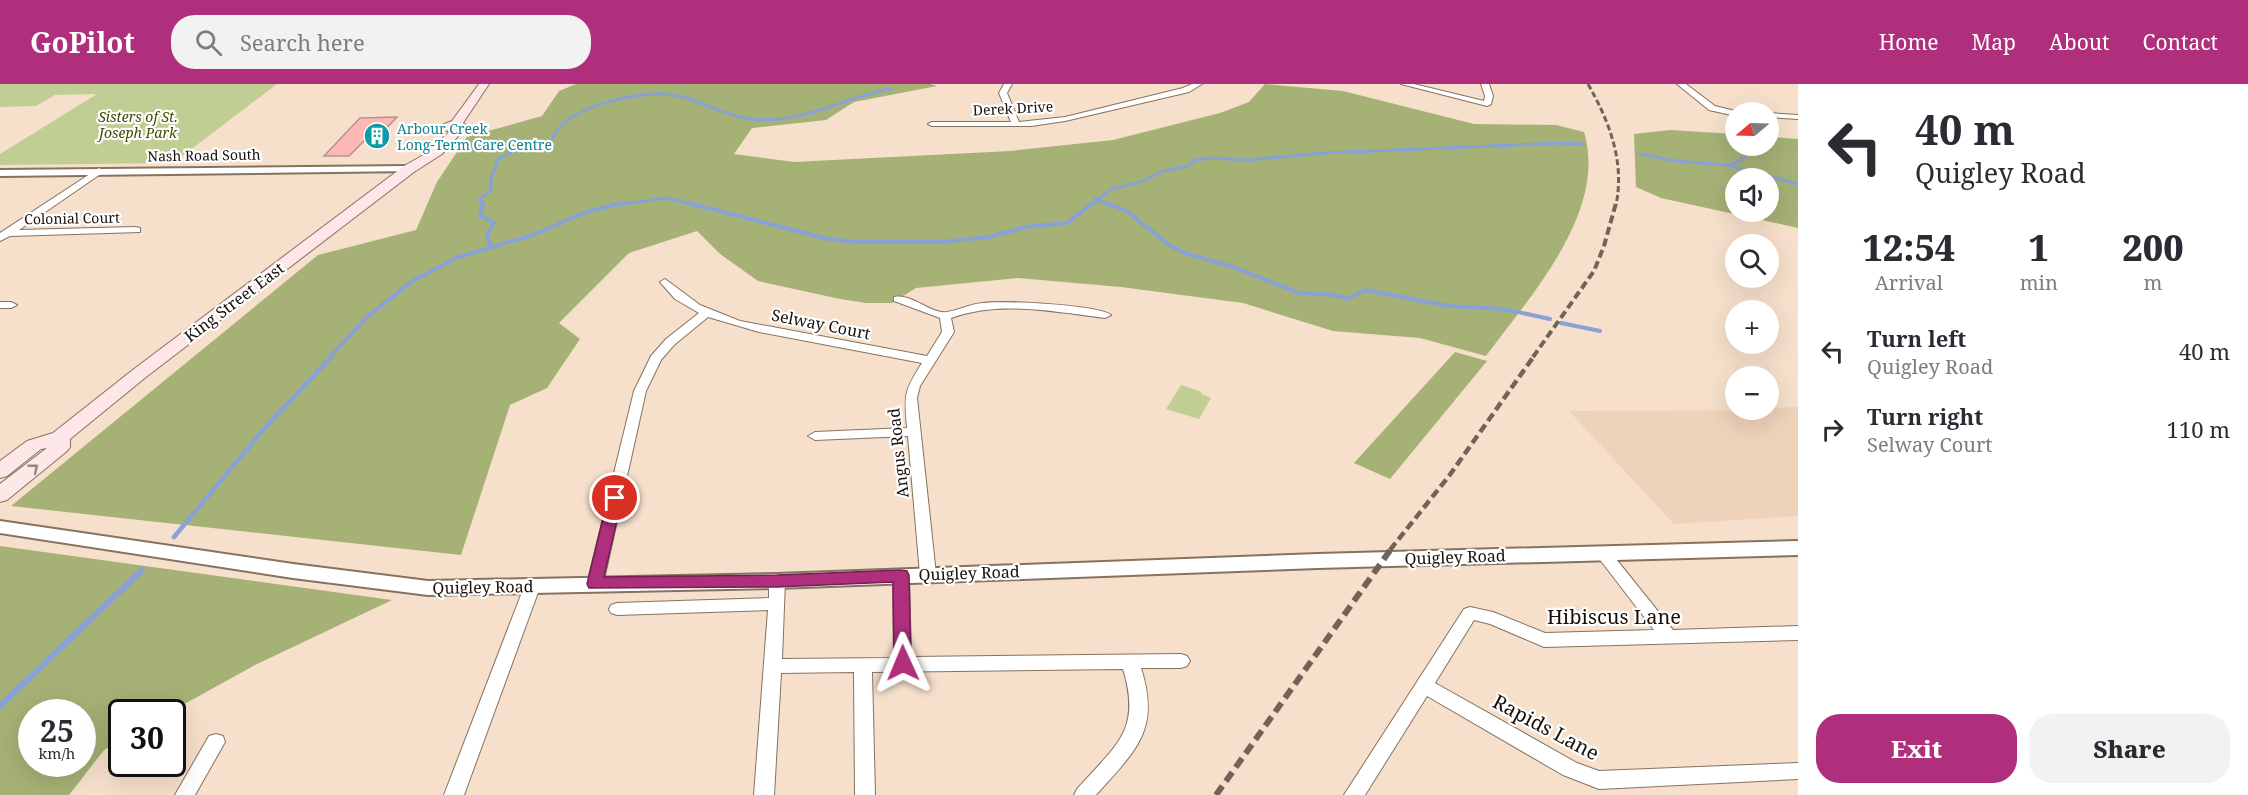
<!DOCTYPE html>
<html lang="en">
<head>
<meta charset="utf-8">
<style>
  :root { --surface:#fff; --page:#f2f2f3; --text:#2b2b33; --muted:#7c7c81; --accent:#af2f7d }
  body { margin:0; font-family:"Noto Serif",serif; background:var(--page); color:var(--text); height:100vh; display:flex; flex-direction:column; font-size:22px; white-space:nowrap }
  * { box-sizing:border-box; margin:0 }
  p { font-size:20px; color:var(--muted) }
  .icon { flex:none; width:33px; height:33px; fill:none; stroke:currentColor; stroke-width:2; stroke-linecap:round; stroke-linejoin:round }
  .map { position:relative; flex:1; overflow:hidden }
  .side { display:flex; flex-direction:column; background:var(--surface); width:450px }
  .side>* { flex:none }
  .banner { background:#fff; color:var(--text); overflow:hidden }
  .needle { width:39px; rotate:251deg }
  .controls { position:absolute; left:1725px; top:18px; display:grid; gap:12px }
  .controls a { display:grid; place-items:center; width:54px; height:54px; border-radius:50%; background:var(--surface); box-shadow:0 6px 24px #0002; font-size:30px }
  .speed { position:absolute; left:18px; top:615px; display:flex; gap:12px; font-size:30px; font-weight:700; text-align:center }
  .speed>* { display:grid; place-content:center; width:78px; height:78px; border-radius:50%; background:var(--surface); box-shadow:0 6px 24px #0002; line-height:1 }
  .speed small { font-size:15px; font-weight:400 }
  .speed .limit { border:3px solid #111; border-radius:9px; background:#fff; color:#111 }
  .pin { position:absolute; display:grid; place-items:center; width:51px; height:51px; color:#fff; margin:-26px; border:3px solid #fff; border-radius:50%; box-shadow:0 2px 6px #0007 }
  .me { position:absolute; width:66px; margin:-33px; rotate:359deg; stroke-linejoin:round; filter:drop-shadow(0 0 4px #0008) }
  .turn { display:flex; align-items:center; gap:21px; height:126px; padding:0 18px; font-size:27px }
  .turn .icon { width:78px; height:78px; stroke-width:2.5 }
  .turn b { display:block; font-size:42px; line-height:51px }
  .eta { display:flex; justify-content:space-evenly; align-items:center; height:102px; text-align:center }
  .eta b { font-size:36px; font-weight:800; line-height:42px }
  .action { display:flex; gap:12px; margin-top:auto; padding:12px 18px }
  .action a { flex:1; height:69px; border-radius:24px; background:var(--accent); color:#fff; font-size:24px; font-weight:800; line-height:69px; text-align:center }
  .action a+a { background:var(--page); color:var(--text) }
  ul { padding:0; list-style:none }
  li { display:flex; align-items:center; gap:18px; height:78px; padding:0 18px }
  li div { flex:1 }
  li b { display:block; font-size:22px }
  li em { font-style:normal }
  header { display:flex; align-items:center; gap:36px; box-sizing:border-box; height:84px; padding:0 30px; background:var(--accent); color:#fff }
  header strong { font-size:28px }
  nav { display:flex; gap:33px; margin-inline-start:auto; font-size:21px }
  .search { width:420px; height:54px; background:var(--page); display:flex; align-items:center; gap:15px; box-sizing:border-box; padding:0 21px; border-radius:24px; color:var(--muted); font-size:22px }
  main { display:flex; flex:1; min-height:0 }
  .map>svg:first-child { display:block }
  .built { fill:#eed2b9 }
  .green { fill:#c0cd93 }
  .forest { fill:#a5b175; fill-rule:evenodd }
  .lines { fill:none; stroke-linecap:round; stroke-linejoin:round }
  .stream-far3 { stroke:#88a1d6; stroke-width:3 }
  .stream-far2 { stroke:#88a1d6; stroke-width:4 }
  .stream-far1 { stroke:#88a1d6; stroke-width:4.5 }
  .stream { stroke:#88a1d6; stroke-width:6 }
  .building { fill:#ffb9b5; stroke:#b29391; stroke-width:1.5 }
  .minor-casing { stroke:#857260; stroke-width:2 }
  .tertiary-casing { stroke:#857260; stroke-width:4 }
  .secondary-casing { stroke:#857260; stroke-width:2 }
  .minor { fill:#fff; fill-rule:evenodd }
  .tertiary { fill:#fff; fill-rule:evenodd }
  .secondary { fill:#fde7e8; fill-rule:evenodd }
  .rail-far3 { stroke:#716357; stroke-width:3; stroke-dasharray:6 3; stroke-linecap:butt }
  .rail-far2 { stroke:#716357; stroke-width:4; stroke-dasharray:8 4; stroke-linecap:butt }
  .rail-far1 { stroke:#716357; stroke-width:4.5; stroke-dasharray:9 4.5; stroke-linecap:butt }
  .rail { stroke:#716357; stroke-width:6; stroke-dasharray:11 6; stroke-linecap:butt }
  .oneway { stroke:#968683 }
  .route { fill:#af2f7d; stroke:#721f51; stroke-width:1.5 }
  .labels { text-anchor:middle; dominant-baseline:central; stroke-width:4.5; stroke-linejoin:round; paint-order:stroke }
  .far-street-label { font-size:14px; fill:#170f08; stroke:#fff }
  .far-park-label { font-size:14px; font-style:italic; fill:#404a01; stroke:#fff }
  .far-culture-label { font-size:14px; fill:#0d838f; stroke:#fff; text-anchor:start }
  .street-label { font-size:16px; fill:#170f08; stroke:#fff }
  .near-street-label { font-size:20px; fill:#170f08; stroke:#fff }
</style>
</head>
<body>
<header>
<strong>GoPilot</strong>
<div class="search"><svg class="icon" aria-label="search" viewBox="0 0 24 24"><circle cx="10" cy="10" r="6"/><path d="M15 15l6 6"/></svg>Search here</div>
<nav><a>Home</a><a>Map</a><a>About</a><a>Contact</a></nav>
</header>
<main>
<div class="map">
<svg width="1798" height="711" viewBox="0 0 1798 711">
  <rect width="100%" height="100%" fill="#f6e0cb"/>
  <polygon class="built" points="1798,323 1798,432 1674,440 1569,327 1768,326 1769,324"/>
  <g class="green">
    <polygon points="0,0 277,0 173,79 0,81 0,70 97,10 55,11 36,22 0,23"/>
    <polygon points="1181,301 1202,308 1201,310 1211,314 1199,335 1166,325"/>
  </g>
  <g class="forest">
    <path d="M576,0H930L937,2L854,18L826,36L752,44L734,70L794,78L1010,67L1113,56L1220,29L1249,18L1265,0L1343,7L1474,40L1556,41L1584,48C1608,128 1530,212 1486,272L1420,254L1333,247L1243,219L1121,203L1018,194L916,204L892,219H866L840,215L758,197L720,170L697,147L629,169L559,239L580,255L547,304L510,321L461,471L11,422L318,171L416,146L437,98L467,53L542,32L559,7Z"/>
    <path d="M1670,46L1735,50L1736,62H1768L1769,53L1798,55V144L1661,114L1636,103L1634,50ZM1736,94H1768V128H1736Z"/>
    <polygon points="1455,268 1487,277 1390,395 1354,379"/>
    <path d="M0,462L392,516L255,581L170,628H122L121,656L104,666L69,711H0ZM32,628H82V680H32Z"/>
  </g>
  <g class="lines">
    <g class="stream-far3">
      <polyline points="1640,70 1676,77 1726,81 1798,100"/>
      <polyline points="1728,81 1739,77 1755,64 1753,62"/>
      <polyline points="1095,115 1110,121"/>
      <path d="M484,121L479,116L491,106V95L498,75L519,65L545,63C553,57 555,47 564,39C591,17 653,3 686,14C714,23 736,36 766,36C810,35 848,13 890,5"/>
      <polyline points="616,121 667,114 694,121"/>
      <polyline points="1091,121 1111,105 1140,98 1164,87 1189,82 1195,76 1211,74 1249,76 1324,69 1559,59 1583,60"/>
    </g>
    <g class="stream-far2">
      <polyline points="483,119 480,131 494,139 487,151 491,164"/>
      <polyline points="688,119 828,155 858,158 942,158 988,153 1026,143 1067,139 1093,119"/>
      <polyline points="1106,119 1127,127 1170,162 1188,170 1233,183 1299,209 1336,211 1347,215 1365,206 1449,222 1504,225 1550,235"/>
      <polyline points="1561,239 1600,247"/>
      <polyline points="330,273 367,233 411,198 458,173 533,151 586,128 622,119"/>
    </g>
    <polyline class="stream-far1" points="174,453 264,345 332,272"/>
    <polyline class="stream" points="0,622 142,486"/>
  </g>
  <polygon class="building" points="397,33 377,54 366,55 349,72 324,72 360,34"/>
  <g class="lines">
    <defs>
      <g id="minor">
        <polygon points="1004,0 1012,0 1007,9 1019,38 1065,33 1183,4 1192,0 1202,0 1189,8 1065,37 1031,42 932,42 928,40 932,38 1011,38 999,9"/>
        <polygon points="1401,0 1414,0 1484,17 1485,12 1481,0 1489,0 1493,12 1491,20 1487,22"/>
        <polygon points="1677,0 1686,0 1715,22 1739,28 1736,28 1736,32 1709,26"/>
        <polygon points="1768,29 1798,31 1798,35 1768,33"/>
        <polygon points="99,84 103,87 102,89 19,146 136,143 140,144 140,148 10,152 0,157 0,149"/>
        <path d="M665,195L700,221L740,237L927,272L942,248L940,234L894,217V213C912,209 930,230 947,228C959,226 970,220 983,219C1002,216 1099,221 1111,231L1105,234C1054,228 1001,216 951,234L954,248L920,302L917,314L936,490L934,494L928,496L922,494L920,490L908,352L815,356L808,352L815,348L907,344C904,311 904,307 922,279L759,248L708,233L674,261L661,276L646,307L603,500L601,504L595,506L589,504L587,500L634,307L651,272L666,255L699,229L675,215L660,198Z"/>
        <polygon points="0,218 11,218 17,221 11,224 0,224"/>
        <polygon points="1603,463 1608,465 1673,546 1798,542 1798,556 1544,563 1490,540 1474,536 1435,599 1577,679 1599,687 1798,679 1798,695 1599,705 1563,691 1427,612 1365,711 1344,711 1464,525 1470,523 1493,528 1545,549 1654,546 1598,473 1595,469 1598,465"/>
        <path d="M901,485L907,487L909,491L911,573L1181,570L1187,572L1190,577L1187,582L1181,584H1141C1161,647 1135,667 1096,711H1074L1077,705C1116,661 1142,647 1123,585L872,588L875,711H855L854,588L781,589L774,711H754L768,526L617,531L611,529L609,525L611,521L617,519L769,514V497L771,493L777,491L783,493L785,497L782,575L894,574L893,491L895,487Z"/>
        <polygon points="532,497 538,499 540,503 464,711 444,711 524,503 526,499"/>
        <polygon points="216,650 223,652 225,658 195,711 175,711 209,652"/>
      </g>
      <g id="tertiary">
        <polygon points="409,82 414,85 413,87 0,92 0,86"/>
        <polygon points="0,437 293,480 428,497 777,490 1318,470 1798,457 1798,471 1318,484 777,504 428,511 293,494 0,449"/>
      </g>
      <polygon id="secondary" points="479,0 489,0 463,39 467,42 442,70 414,88 146,293 70,355 70,363 67,367 7,416 0,418 0,400 47,364 41,365 7,392 0,394 0,377 27,357 53,349 134,285 404,82 427,69 451,46 442,47 442,41 452,37"/>
    </defs>
    <use href="#minor" class="minor-casing"/>
    <use href="#tertiary" class="tertiary-casing"/>
    <use href="#secondary" class="secondary-casing"/>
    <use href="#minor" class="minor"/>
    <use href="#tertiary" class="tertiary"/>
    <use href="#secondary" class="secondary"/>
    <path class="rail-far3" d="M1588,0C1609,37 1625,77 1616,121"/>
    <polyline class="rail-far2" points="1533,273 1594,187 1604,162 1616,119"/>
    <polyline class="rail-far1" points="1390,466 1449,392 1534,272"/>
    <polyline class="rail" points="1216,711 1391,465"/>
  </g>
  <defs><path id="oneway-chevron" d="M-2-3.5L2.5 0L-2 3.5" fill="none" stroke-width="1.6" stroke-linecap="round" stroke-linejoin="round" transform="scale(1.5)"/></defs>
  <use class="oneway" href="#oneway-chevron" transform="translate(34 384) rotate(-39)"/>
  <polygon class="route" points="615,409 622,414 604,493 777,491 901,486 907,487 909,491 911,579 909,584 903,586 896,584 894,579 893,498 777,503 589,504 587,500 608,414"/>
  <defs>
    <symbol id="building-disc" viewBox="-11 -11 22 22"><circle r="9.5" fill="#0f9aa8" stroke="#fff"/><path d="M-4-6H4V6H1V3H-1V6H-4ZM-2.5-4.3h1.7v1.8h-1.7ZM.8-4.3h1.7v1.8H.8ZM-2.5-1h1.7V.8h-1.7ZM.8-1h1.7V.8H.8Z" fill="#fff"/></symbol>
  </defs>
  <g fill-rule="evenodd">
    <use href="#building-disc" x="362" y="37" width="30" height="30"/>
  </g>
  <g class="labels">
    <g class="far-street-label">
      <text transform="translate(1013 24) rotate(-3)">Derek Drive</text>
      <text transform="translate(204 71) rotate(-1)">Nash Road South</text>
      <text transform="translate(72 134) rotate(-1)">Colonial Court</text>
    </g>
    <g class="far-park-label">
      <text x="138" y="32">Sisters of St.<tspan x="138" dy="16">Joseph Park</tspan></text>
    </g>
    <g class="far-culture-label">
      <text x="397" y="44">Arbour Creek<tspan x="397" dy="16">Long-Term Care Centre</tspan></text>
    </g>
    <g class="street-label">
      <text transform="translate(234 218) rotate(-37)">King Street East</text>
      <text transform="translate(821 240) rotate(11)">Selway Court</text>
      <text transform="translate(898 369) rotate(-96)">Angus Road</text>
      <text transform="translate(1455 473) rotate(-2)">Quigley Road</text>
      <text transform="translate(969 489) rotate(-2)">Quigley Road</text>
      <text transform="translate(483 503) rotate(-1)">Quigley Road</text>
    </g>
    <g class="near-street-label">
      <text x="1614" y="532">Hibiscus Lane</text>
      <text transform="translate(1546 643) rotate(28)">Rapids Lane</text>
    </g>
  </g>
</svg>
<div class="controls">
<a><svg class="needle" viewBox="-14 -14 28 28"><path d="M0-13l5 13h-10z" fill="#e53935"/><path d="M0 13l5-13h-10z" fill="#7c7c81"/></svg></a>
<a><svg class="icon" aria-label="sound" viewBox="0 0 24 24"><path d="M4 9h4l5-4v14l-5-4H4zM17 9q2 3 0 6"/></svg></a>
<a><svg class="icon" aria-label="search" viewBox="0 0 24 24"><circle cx="10" cy="10" r="6"/><path d="M15 15l6 6"/></svg></a>
<a>+</a>
<a>−</a>
</div>
<div class="speed"><div>25<small>km/h</small></div><div class="limit">30</div></div>
<div class="pin" style="left:615px;top:414px;background:#d93025"><svg class="icon" aria-label="arrive" viewBox="0 0 24 24"><path d="M6 21V4h12l-3 4 3 4H6"/></svg></div>
<svg class="me" style="left:903px;top:579px" viewBox="-20 -20 40 40"><path d="M0-17L14 15 0 8-14 15z" fill="#af2f7d" stroke="#fff" stroke-width="4"/></svg>
</div>
<section class="side">
<div class="banner">
<div class="turn"><svg class="icon" aria-label="left" viewBox="0 0 24 24"><path d="M17 20v-9H6M10 6l-5 5 5 5"/></svg><div><b>40 m</b>Quigley Road</div></div>
</div>
<div class="eta">
<div><b>12:54</b><p>Arrival</p></div>
<div><b>1</b><p>min</p></div>
<div><b>200</b><p>m</p></div>
</div>
<ul>
<li><svg class="icon" aria-label="left" viewBox="0 0 24 24"><path d="M17 20v-9H6M10 6l-5 5 5 5"/></svg><div><b>Turn left</b><p>Quigley Road</p></div><em>40 m</em></li>
<li><svg class="icon" aria-label="right" viewBox="0 0 24 24"><path d="M7 20v-9h11M14 6l5 5-5 5"/></svg><div><b>Turn right</b><p>Selway Court</p></div><em>110 m</em></li>
</ul>
<div class="action"><a>Exit</a><a>Share</a></div>
</section>
</main>
</body>
</html>
